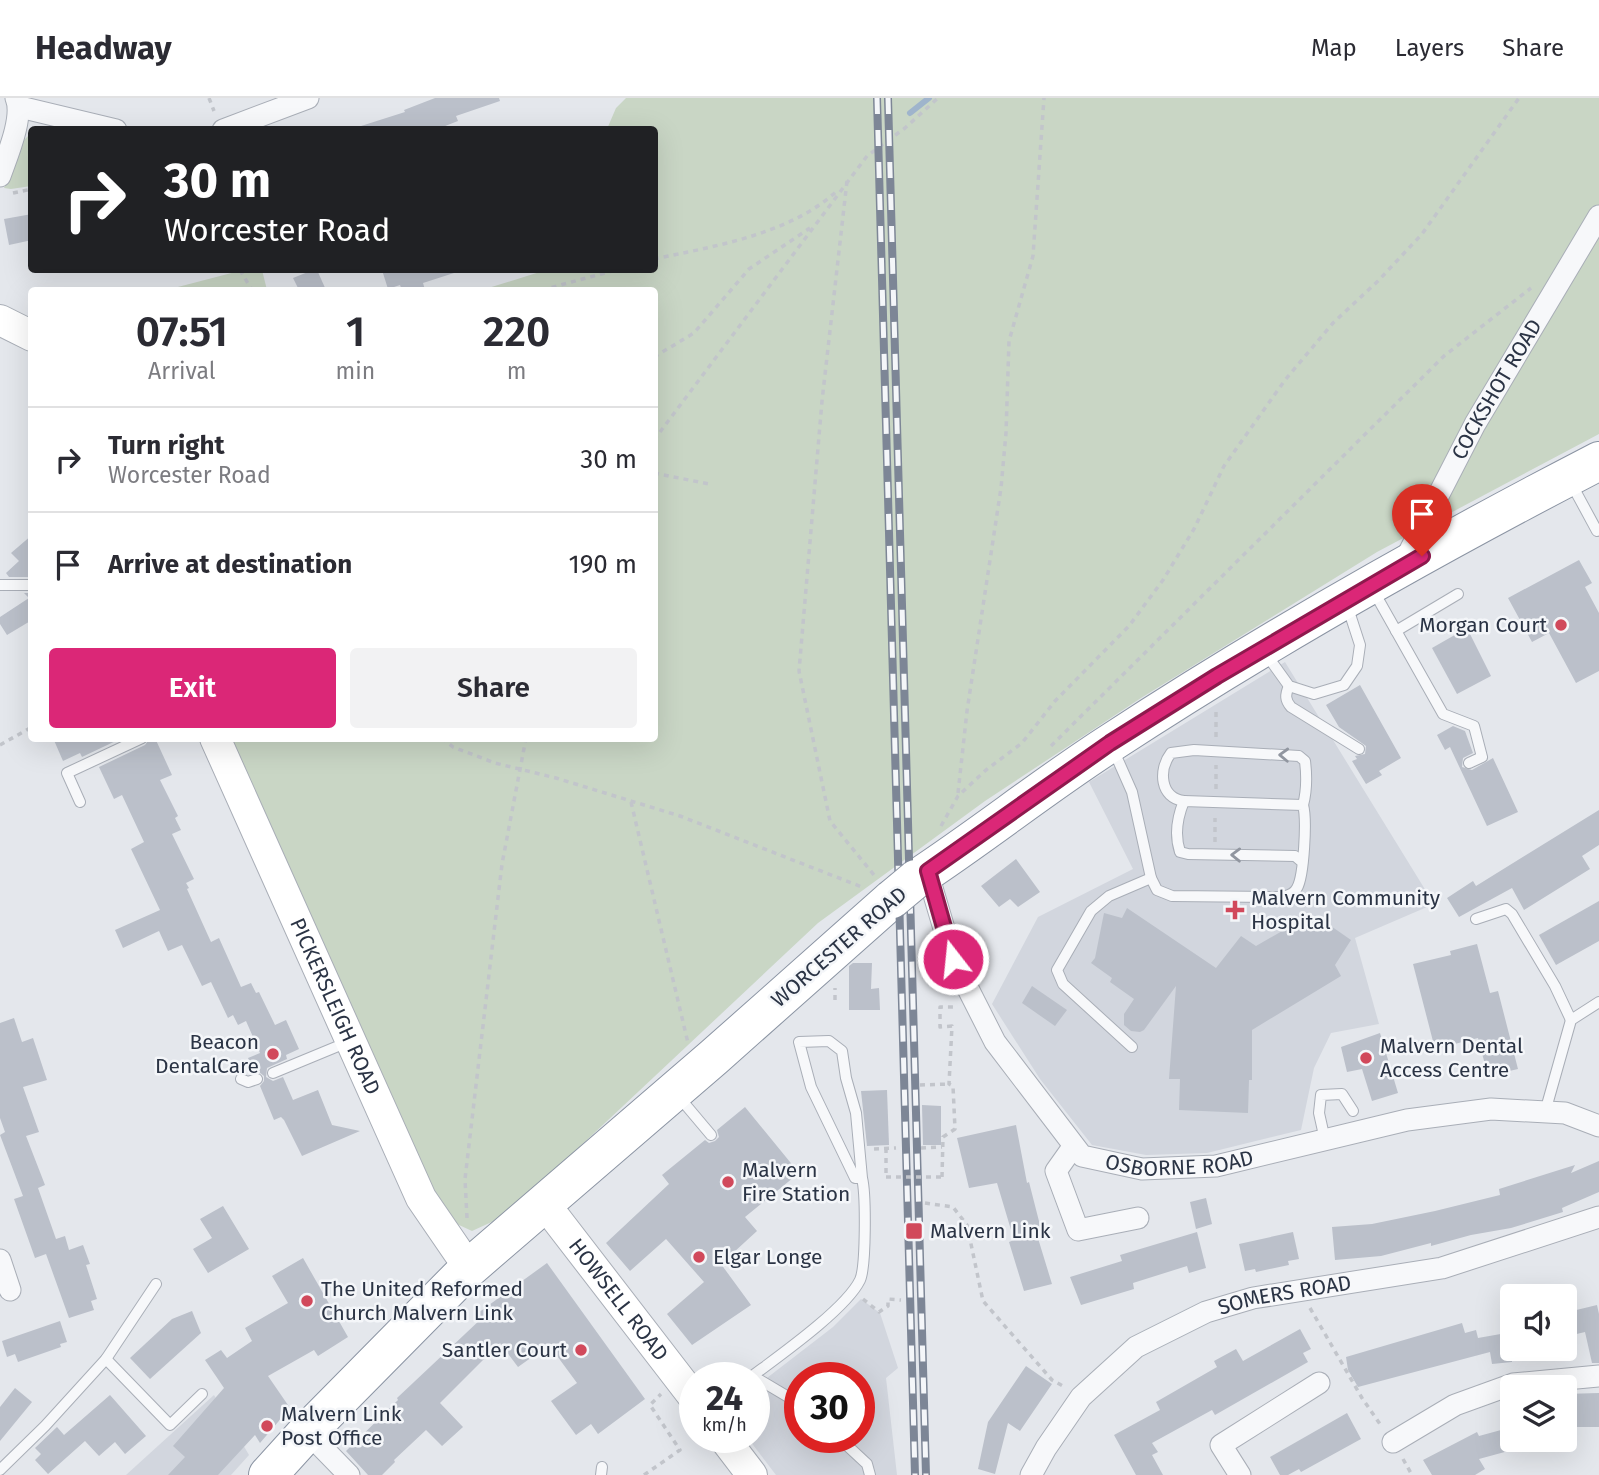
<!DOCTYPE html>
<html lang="en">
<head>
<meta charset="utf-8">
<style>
  :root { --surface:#fff; --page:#f2f2f3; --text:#2b2b33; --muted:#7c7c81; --line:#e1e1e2; --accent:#db2777 }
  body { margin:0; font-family:"Fira Sans",sans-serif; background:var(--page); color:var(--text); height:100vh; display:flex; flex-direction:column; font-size:26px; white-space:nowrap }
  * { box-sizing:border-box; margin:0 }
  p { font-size:23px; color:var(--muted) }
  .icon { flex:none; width:38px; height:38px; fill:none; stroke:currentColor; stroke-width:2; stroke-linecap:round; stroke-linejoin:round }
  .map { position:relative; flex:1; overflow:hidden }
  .panel { position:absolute; left:28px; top:189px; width:630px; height:455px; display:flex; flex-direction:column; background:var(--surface); border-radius:7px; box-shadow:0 7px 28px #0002 }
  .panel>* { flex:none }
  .banner { position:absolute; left:28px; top:28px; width:630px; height:147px; border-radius:7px; box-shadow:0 7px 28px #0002; background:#202124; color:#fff; overflow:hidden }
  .controls { position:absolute; left:1500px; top:1186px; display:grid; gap:14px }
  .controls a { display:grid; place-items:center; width:77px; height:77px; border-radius:7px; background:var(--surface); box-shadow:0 7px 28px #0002; font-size:35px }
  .speed { position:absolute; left:679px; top:1264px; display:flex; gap:14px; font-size:35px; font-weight:700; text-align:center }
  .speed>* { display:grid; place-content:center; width:91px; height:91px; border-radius:50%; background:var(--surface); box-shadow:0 7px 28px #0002; line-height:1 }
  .speed small { font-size:18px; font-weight:400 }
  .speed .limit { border:10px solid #d22; background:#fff; color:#111 }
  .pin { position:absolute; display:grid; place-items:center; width:60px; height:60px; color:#fff; margin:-72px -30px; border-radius:50% 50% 50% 0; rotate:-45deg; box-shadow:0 0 7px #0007 }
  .pin .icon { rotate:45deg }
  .me { position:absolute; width:77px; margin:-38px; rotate:344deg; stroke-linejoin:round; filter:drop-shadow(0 0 5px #0008) }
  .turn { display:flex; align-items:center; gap:24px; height:147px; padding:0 21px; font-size:32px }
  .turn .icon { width:91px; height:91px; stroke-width:2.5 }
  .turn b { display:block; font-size:49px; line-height:60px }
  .eta { display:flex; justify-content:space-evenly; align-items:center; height:119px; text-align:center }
  .eta b { font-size:42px; font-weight:600; line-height:49px }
  .cta { display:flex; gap:14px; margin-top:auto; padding:14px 21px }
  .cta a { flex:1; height:80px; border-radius:7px; background:var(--accent); color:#fff; font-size:28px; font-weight:600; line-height:80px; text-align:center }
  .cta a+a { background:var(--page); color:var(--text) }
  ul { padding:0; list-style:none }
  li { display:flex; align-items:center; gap:21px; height:105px; padding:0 21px; border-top:2px solid var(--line) }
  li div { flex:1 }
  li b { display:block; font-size:26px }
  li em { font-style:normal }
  header { display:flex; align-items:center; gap:42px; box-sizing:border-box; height:98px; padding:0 35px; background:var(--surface); border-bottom:2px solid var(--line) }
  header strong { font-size:33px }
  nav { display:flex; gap:38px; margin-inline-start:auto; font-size:24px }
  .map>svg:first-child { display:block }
  .built { fill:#d2d6de; fill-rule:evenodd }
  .green { fill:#c9d6c5 }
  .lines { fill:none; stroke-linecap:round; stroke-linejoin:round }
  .stream { stroke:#9fb4cc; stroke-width:6 }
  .building { fill:#bbc0ca }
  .lane-casing { stroke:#a9aeb7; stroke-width:12 }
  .street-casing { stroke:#a9aeb7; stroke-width:23 }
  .secondary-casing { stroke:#a9aeb7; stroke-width:32 }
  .highway-casing { stroke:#8b94a3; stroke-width:40 }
  .path { stroke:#c2c5cb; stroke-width:3.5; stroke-dasharray:5 5; stroke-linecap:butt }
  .lane { stroke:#f7f8fa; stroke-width:10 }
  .street { stroke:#f7f8fa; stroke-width:21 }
  .secondary { stroke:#fff; stroke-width:30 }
  .highway { stroke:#fff; stroke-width:38 }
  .rail-casing { stroke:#7d8696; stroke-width:8 }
  .rail { stroke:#f4f6f9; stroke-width:5; stroke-dasharray:16; stroke-linecap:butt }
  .highway-bridge-casing { stroke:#8b94a3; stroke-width:40; stroke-linecap:butt }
  .path-bridge { stroke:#c2c5cb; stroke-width:3.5; stroke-dasharray:5 5; stroke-linecap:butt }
  .highway-bridge { stroke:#fff; stroke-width:38 }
  .oneway { stroke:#9196a0 }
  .route-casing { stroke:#8e194d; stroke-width:18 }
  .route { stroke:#db2777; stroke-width:12 }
  .poi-dot { fill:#d1495b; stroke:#f4f6f9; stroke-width:2.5 }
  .labels { text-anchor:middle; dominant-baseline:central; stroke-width:5; stroke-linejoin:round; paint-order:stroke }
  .street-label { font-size:21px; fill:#2b3445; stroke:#f4f6f9 }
  .poi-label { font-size:21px; fill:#2b3445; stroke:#f4f6f9; text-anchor:start }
</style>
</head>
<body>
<header>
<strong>Headway</strong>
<nav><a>Map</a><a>Layers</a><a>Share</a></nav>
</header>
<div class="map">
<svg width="1599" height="1377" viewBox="0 0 1599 1377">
  <rect width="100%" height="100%" fill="#e4e7ec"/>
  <g class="built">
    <polygon points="1285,564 1434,806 1355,840 1379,926 1331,935 1314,970 1301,1032 1207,1055 1146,1057 1092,1047 1040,981 992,906 1038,819 1133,771 1089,684"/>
    <path d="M861,1201L880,1215L898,1270L886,1280L897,1377H776L747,1339H754V1290L833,1229ZM800,1279H859V1339H800Z"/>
    <polygon points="214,1297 249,1357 231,1377 126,1377"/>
  </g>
  <g class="green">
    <polygon points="626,0 1599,0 1599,336 1377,454 1141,600 985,703 818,825 507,1117 472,1133 446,1121 232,641 654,640 654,192 482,192 546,172 654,172 654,32 607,31 616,10"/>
    <polygon points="31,35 31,88 11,91 4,90 24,42"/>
    <polygon points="243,172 262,172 267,192 156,192 174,190"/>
  </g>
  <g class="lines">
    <polyline class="stream" points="910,15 929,0"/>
  </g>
  <g class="building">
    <polygon points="435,0 499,0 500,3 456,18 458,23 435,32 361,32 361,28 405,14 404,12"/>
    <polygon points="32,116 32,142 9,147 4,121"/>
    <polygon points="313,172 317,172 326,192 299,192 293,180"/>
    <polygon points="382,172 454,172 454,175 423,185 425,192 402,192 400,187 388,191"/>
    <polygon points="32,437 32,479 9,479 6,475 19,463 11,455"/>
    <polygon points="1579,462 1592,485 1585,489 1599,515 1599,573 1576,585 1549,535 1532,544 1508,500"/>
    <polygon points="24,495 32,495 32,522 7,537 0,526 0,519 29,500"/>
    <polygon points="1467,530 1491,578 1457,596 1432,550"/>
    <polygon points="1360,587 1401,660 1379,673 1382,677 1366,686 1352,663 1357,661 1355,658 1365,656 1366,648 1339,629 1326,607"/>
    <polygon points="1453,628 1465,633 1473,655 1463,660 1462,669 1472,672 1493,660 1518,714 1487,728 1450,649 1445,652 1437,637"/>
    <polygon points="53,640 122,640 82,659 80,655 63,663"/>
    <polygon points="150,640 155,640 172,677 160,682 178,718 175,720 181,732 172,736 194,781 186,785 189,790 187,791 211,844 219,840 241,889 251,885 256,895 259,894 275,927 286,922 299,951 286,957 287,961 267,970 266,979 273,983 283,979 293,1002 318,992 332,1027 360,1033 302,1058 284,1022 281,1019 274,1022 260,988 264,983 264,978 259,974 254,974 248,960 260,955 246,923 238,927 233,917 228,920 211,884 202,888 182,847 168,853 159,833 123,850 115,832 160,812 131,751 144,744 122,697 114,701 99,669 145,647"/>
    <polygon points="1599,712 1599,747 1582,758 1590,771 1524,812 1512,790 1459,819 1447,800 1473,783 1476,788"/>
    <polygon points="1016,761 1040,794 1018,809 1010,801 999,809 981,788"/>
    <polygon points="1599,803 1599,843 1556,867 1539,837"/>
    <polygon points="1127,810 1216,870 1241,838 1256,848 1305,820 1313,831 1328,826 1351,842 1335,867 1341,878 1252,932 1252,982 1249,982 1248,1015 1179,1012 1180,981 1169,981 1176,888 1144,932 1140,934 1131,933 1124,927 1124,916 1134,901 1110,884 1112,880 1091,865 1095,860 1104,815 1122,820"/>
    <polygon points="1477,846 1490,895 1498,893 1518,971 1488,978 1478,940 1435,951 1413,866 1451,857 1450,853"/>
    <polygon points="853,865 872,865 871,891 879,890 880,912 849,912 849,868"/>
    <polygon points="1032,888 1067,912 1055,928 1022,905"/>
    <polygon points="14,920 22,944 33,940 47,982 23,989 39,1034 26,1038 45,1087 38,1090 56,1141 65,1138 69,1152 83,1147 90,1166 86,1167 97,1201 91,1203 94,1212 69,1220 46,1156 35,1160 14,1101 23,1098 0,1037 5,1034 0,1020 0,925"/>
    <polygon points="1380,935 1398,995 1372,1003 1362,971 1347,974 1341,949"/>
    <polygon points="887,992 889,1047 867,1048 861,993"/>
    <polygon points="922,1007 941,1008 941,1047 923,1047"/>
    <polygon points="745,1009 799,1075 745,1119 757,1133 721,1166 751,1207 692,1247 667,1216 704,1184 666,1141 630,1173 606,1145 669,1086 662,1077 705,1042 709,1045 715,1043 719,1039 717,1032"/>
    <polygon points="1016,1027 1027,1085 1029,1084 1042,1135 1037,1137 1052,1186 1024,1193 1009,1144 1014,1142 997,1085 969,1090 957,1040"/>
    <polygon points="1599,1063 1599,1094 1562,1110 1563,1114 1511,1130 1471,1137 1431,1148 1431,1145 1381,1158 1335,1162 1332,1129 1372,1126 1435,1113 1500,1097 1499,1091 1575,1067 1571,1075"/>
    <polygon points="1206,1100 1212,1126 1196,1131 1190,1104"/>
    <polygon points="223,1108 249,1151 208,1175 193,1151 212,1140 200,1121"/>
    <polygon points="1197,1134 1206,1170 1189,1175 1187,1168 1133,1185 1134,1191 1081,1207 1070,1179 1122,1163 1120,1157"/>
    <polygon points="1293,1134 1299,1161 1288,1163 1289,1167 1256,1174 1255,1171 1245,1173 1239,1146"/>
    <polygon points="303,1160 348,1239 318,1258 314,1252 268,1278 290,1310 260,1345 255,1337 218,1377 168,1377 185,1359 173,1348 224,1290 205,1262 221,1252 227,1260 252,1243 245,1230 288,1205 272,1178"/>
    <polygon points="547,1165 645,1301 598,1336 591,1326 576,1337 551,1303 577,1285 549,1247 518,1269 500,1245 440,1305 463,1329 442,1348 426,1332 394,1362 395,1364 382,1377 368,1377 346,1353 398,1302 397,1300 482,1220 478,1215"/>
    <polygon points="1597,1207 1599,1216 1599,1265 1592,1265 1585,1234 1564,1239 1564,1215"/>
    <polygon points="192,1213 201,1235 150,1281 130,1260 172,1221"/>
    <polygon points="60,1223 67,1244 60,1246 61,1249 18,1264 15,1256 7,1259 2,1243"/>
    <polygon points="1462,1225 1465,1235 1476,1232 1478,1240 1512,1234 1512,1264 1492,1266 1490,1254 1358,1289 1348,1272 1346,1259"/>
    <polygon points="1300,1231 1311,1251 1303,1255 1308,1264 1215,1317 1212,1312 1152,1345 1158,1354 1152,1357 1163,1377 1136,1377 1114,1337 1160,1312 1156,1304 1217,1269 1214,1263 1236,1251 1243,1263"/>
    <polygon points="1026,1268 1052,1286 1020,1333 1008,1325 995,1376 978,1371 988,1324"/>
    <polygon points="15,1290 32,1304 0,1343 0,1309"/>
    <polygon points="1599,1295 1599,1329 1564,1329 1564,1296"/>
    <polygon points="110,1297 146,1338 125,1356 115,1344 99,1358 85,1343 48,1376 35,1362 41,1356 35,1350 57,1329 64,1337"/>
    <polygon points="1347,1315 1361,1341 1301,1374 1299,1371 1288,1377 1280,1377 1270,1359"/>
    <polygon points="1512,1329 1512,1352 1479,1361 1485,1371 1475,1377 1432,1377 1423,1362 1477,1334 1479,1338"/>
  </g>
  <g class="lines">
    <defs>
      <g id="lane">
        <polyline points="1571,385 1597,433"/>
        <polyline points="0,487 32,487"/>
        <polyline points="1373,492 1443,616 1474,628 1482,659 1469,665"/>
        <polyline points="1396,533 1458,496"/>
        <polyline points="1266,556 1289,588 1314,596 1344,587 1357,568 1360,547 1347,507"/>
        <path d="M1289,588C1285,597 1285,602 1291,609L1359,651"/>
        <path d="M1113,651L1132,694L1151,780L1157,792L1172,798L1283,799C1289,797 1294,796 1297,790C1304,778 1307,721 1303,707L1184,703C1177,720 1174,736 1180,754L1188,756L1295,758L1302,764"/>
        <path d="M1184,703C1160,700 1158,672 1171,655L1194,652L1299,658L1305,663C1307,679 1307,692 1303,707"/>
        <polyline points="80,704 67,675 142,640"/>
        <polyline points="1476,821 1506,811 1512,816 1555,888 1571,922"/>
        <polyline points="1132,949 1063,886 1057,872 1091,813 1109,798 1151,780"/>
        <polyline points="273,975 348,944"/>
        <polyline points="241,981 248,984 257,981"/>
        <polyline points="679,999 711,1037"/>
        <polyline points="1545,1014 1571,922 1599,904"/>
        <polyline points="1325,1042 1319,1015 1321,997 1342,996 1353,1013"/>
        <polyline points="106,1261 170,1327 202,1296"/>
        <polyline points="753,1278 800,1306"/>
        <path d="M751,1279C779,1258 846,1211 860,1182C866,1169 866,1096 862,1080H855L811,989L799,944L829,943L842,953L846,980L856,1015L862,1080"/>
        <polyline points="838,1339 867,1366 870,1377"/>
        <polyline points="0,1372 45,1328 106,1261 156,1186"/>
        <polyline points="601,1377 602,1369"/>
      </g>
      <g id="street">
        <polyline points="20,9 116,32"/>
        <polyline points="223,32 308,0"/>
        <path d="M0,78C7,58 24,19 16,0"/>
        <path id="s1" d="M1404,464L1475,326L1599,118"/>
        <path id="s2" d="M927,773L953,861L995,944L1082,1058L1142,1071L1216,1068L1407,1022L1491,1011L1565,1015L1599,1028"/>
        <polyline points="1073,1049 1056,1073 1078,1132 1138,1120"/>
        <polyline points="0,1162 10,1192"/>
        <polyline points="307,1334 349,1377"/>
        <polyline points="1393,1344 1455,1307 1513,1286 1599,1278"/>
        <path id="s3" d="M1031,1377L1046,1350L1081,1299L1136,1249L1206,1214L1253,1200L1442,1170L1599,1119"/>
        <polyline points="1240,1377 1221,1347 1319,1285"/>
      </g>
      <g id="secondary">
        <polyline points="0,222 32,238"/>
        <path id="s4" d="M215,640L421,1100L469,1170"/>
        <path id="s5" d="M544,1105L695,1301"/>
        <polyline points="723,1339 752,1377"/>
      </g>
      <g id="highway">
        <path d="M916,781C983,737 1045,687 1112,644C1269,541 1433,449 1599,363"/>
        <polyline points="268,1377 307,1334 469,1170 714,959 892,801"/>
      </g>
    </defs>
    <use href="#lane" class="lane-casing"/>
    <use href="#street" class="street-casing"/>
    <use href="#secondary" class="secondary-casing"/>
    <use href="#highway" class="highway-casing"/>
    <g class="path">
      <polyline points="209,0 214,13"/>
      <polyline points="847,83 822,303 799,573 830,723 874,777"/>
      <polyline points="13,95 32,91"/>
      <path d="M654,161C716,148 791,136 838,92"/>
      <polyline points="240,172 252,192"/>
      <polyline points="542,192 616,172"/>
      <polyline points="654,259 694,235 749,171 810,130"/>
      <polyline points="654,342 867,58 905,30 938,0"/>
      <polyline points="654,375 709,386"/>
      <polyline points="1216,639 1216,611"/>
      <polyline points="442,640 453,649 495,665 556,680 680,718 862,789"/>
      <polyline points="0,647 32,629"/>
      <polyline points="1051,648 1444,258 1531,190"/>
      <polyline points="1216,691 1216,667"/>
      <polyline points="958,695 967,613 1001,390 1006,335 1009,243 1033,158 1044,0"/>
      <polyline points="631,704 688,945"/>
      <polyline points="941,728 958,698 986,672 1022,645 1055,603 1129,528 1163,482 1194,431 1224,368 1285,282 1333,225 1378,183 1422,136 1519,0"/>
      <polyline points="1215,744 1215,720"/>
      <polyline points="835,902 835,890"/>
      <polyline points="920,987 949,986"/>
      <polyline points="886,1050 886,1079"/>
      <polyline points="921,1050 942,1049"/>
      <polyline points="874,1051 896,1050"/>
      <polyline points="942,1079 943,1039 955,1031 953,988 949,986 952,928 940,929 940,909 954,909"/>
      <polyline points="925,1105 953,1109 967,1127 983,1203 1052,1282 1063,1288"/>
      <polyline points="467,1120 465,1081 502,766 526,640"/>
      <polyline points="863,1201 879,1214 888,1208 888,1201 901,1202"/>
      <polyline points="1310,1210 1362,1300 1382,1329"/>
      <polyline points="1403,1361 1412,1377"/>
      <polyline points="644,1377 680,1352 650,1307 661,1296"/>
    </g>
    <use href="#lane" class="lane"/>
    <use href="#street" class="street"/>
    <use href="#secondary" class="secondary"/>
    <use href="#highway" class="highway"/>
    <defs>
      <g id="rail">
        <polyline points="877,0 915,1377"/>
        <polyline points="888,0 926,1377"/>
      </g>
    </defs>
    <use href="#rail" class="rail-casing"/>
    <use href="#rail" class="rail"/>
    <defs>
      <polyline id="highway-bridge" points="892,801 916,781"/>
    </defs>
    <use href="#highway-bridge" class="highway-bridge-casing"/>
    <polyline class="path-bridge" points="886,1079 942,1079"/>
    <use href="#highway-bridge" class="highway-bridge"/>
  </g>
  <defs><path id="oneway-chevron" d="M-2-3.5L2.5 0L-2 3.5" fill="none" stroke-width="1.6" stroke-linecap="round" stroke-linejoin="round" transform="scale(1.75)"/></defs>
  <g class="oneway">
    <use href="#oneway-chevron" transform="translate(1284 657) rotate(-178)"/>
    <use href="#oneway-chevron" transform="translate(1236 757) rotate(-179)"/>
  </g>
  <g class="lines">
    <defs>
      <polyline id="route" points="953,861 928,773 1110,645 1217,578 1422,458"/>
    </defs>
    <use href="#route" class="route-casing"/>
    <use href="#route" class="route"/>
  </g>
  <g class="poi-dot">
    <circle cx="1561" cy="527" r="7"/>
    <path d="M1231.5 801.5h7v7h7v7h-7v7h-7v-7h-7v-7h7z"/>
    <circle cx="273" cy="956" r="7"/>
    <circle cx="1366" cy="960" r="7"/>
    <circle cx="728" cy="1084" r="7"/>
    <rect x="905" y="1124" width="18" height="18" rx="3.5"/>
    <circle cx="699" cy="1159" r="7"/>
    <circle cx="307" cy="1203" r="7"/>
    <circle cx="581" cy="1252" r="7"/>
    <circle cx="267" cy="1328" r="7"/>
  </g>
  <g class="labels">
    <g class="street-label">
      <text stroke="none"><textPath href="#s1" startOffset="196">COCKSHOT ROAD</textPath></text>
      <text transform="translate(839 849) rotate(-41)">WORCESTER ROAD</text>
      <text stroke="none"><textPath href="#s4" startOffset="294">PICKERSLEIGH ROAD</textPath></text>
      <text stroke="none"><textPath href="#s2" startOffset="427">OSBORNE ROAD</textPath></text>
      <text stroke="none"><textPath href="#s3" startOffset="326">SOMERS ROAD</textPath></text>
      <text stroke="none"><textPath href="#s5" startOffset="122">HOWSELL ROAD</textPath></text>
    </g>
    <g class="poi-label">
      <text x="1547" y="527" text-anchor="end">Morgan Court</text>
      <text x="1251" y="800">Malvern Community<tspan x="1251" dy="24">Hospital</tspan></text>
      <text x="259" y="944" text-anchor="end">Beacon<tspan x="259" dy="24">DentalCare</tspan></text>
      <text x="1380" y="948">Malvern Dental<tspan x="1380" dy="24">Access Centre</tspan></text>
      <text x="742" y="1072">Malvern<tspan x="742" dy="24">Fire Station</tspan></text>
      <text x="930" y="1133">Malvern Link</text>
      <text x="713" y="1159">Elgar Longe</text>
      <text x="321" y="1191">The United Reformed<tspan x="321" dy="24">Church Malvern Link</tspan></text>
      <text x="567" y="1252" text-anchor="end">Santler Court</text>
      <text x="281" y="1316">Malvern Link<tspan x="281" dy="24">Post Office</tspan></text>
    </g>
  </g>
</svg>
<div class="controls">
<a><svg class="icon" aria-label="sound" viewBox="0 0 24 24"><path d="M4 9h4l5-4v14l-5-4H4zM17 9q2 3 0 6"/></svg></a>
<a><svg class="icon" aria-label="layers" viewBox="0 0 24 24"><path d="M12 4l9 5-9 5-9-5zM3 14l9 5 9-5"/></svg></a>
</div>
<div class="speed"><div>24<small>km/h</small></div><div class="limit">30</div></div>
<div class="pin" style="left:1422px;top:458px;background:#d93025"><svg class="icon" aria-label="arrive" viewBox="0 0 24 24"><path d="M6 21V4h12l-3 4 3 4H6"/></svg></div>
<svg class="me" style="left:953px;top:861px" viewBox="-20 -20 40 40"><circle r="17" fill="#db2777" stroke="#fff" stroke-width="3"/><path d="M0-11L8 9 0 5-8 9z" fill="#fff"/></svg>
<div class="banner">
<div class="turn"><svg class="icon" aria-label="right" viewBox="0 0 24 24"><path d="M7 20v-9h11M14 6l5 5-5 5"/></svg><div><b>30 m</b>Worcester Road</div></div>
</div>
<section class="panel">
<div class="eta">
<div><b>07:51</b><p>Arrival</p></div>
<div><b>1</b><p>min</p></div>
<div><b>220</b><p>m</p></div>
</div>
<ul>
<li><svg class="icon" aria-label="right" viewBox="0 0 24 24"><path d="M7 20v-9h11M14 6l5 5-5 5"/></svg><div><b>Turn right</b><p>Worcester Road</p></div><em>30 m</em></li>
<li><svg class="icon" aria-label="arrive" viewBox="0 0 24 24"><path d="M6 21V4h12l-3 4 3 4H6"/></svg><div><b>Arrive at destination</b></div><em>190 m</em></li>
</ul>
<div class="cta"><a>Exit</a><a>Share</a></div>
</section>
</div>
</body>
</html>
